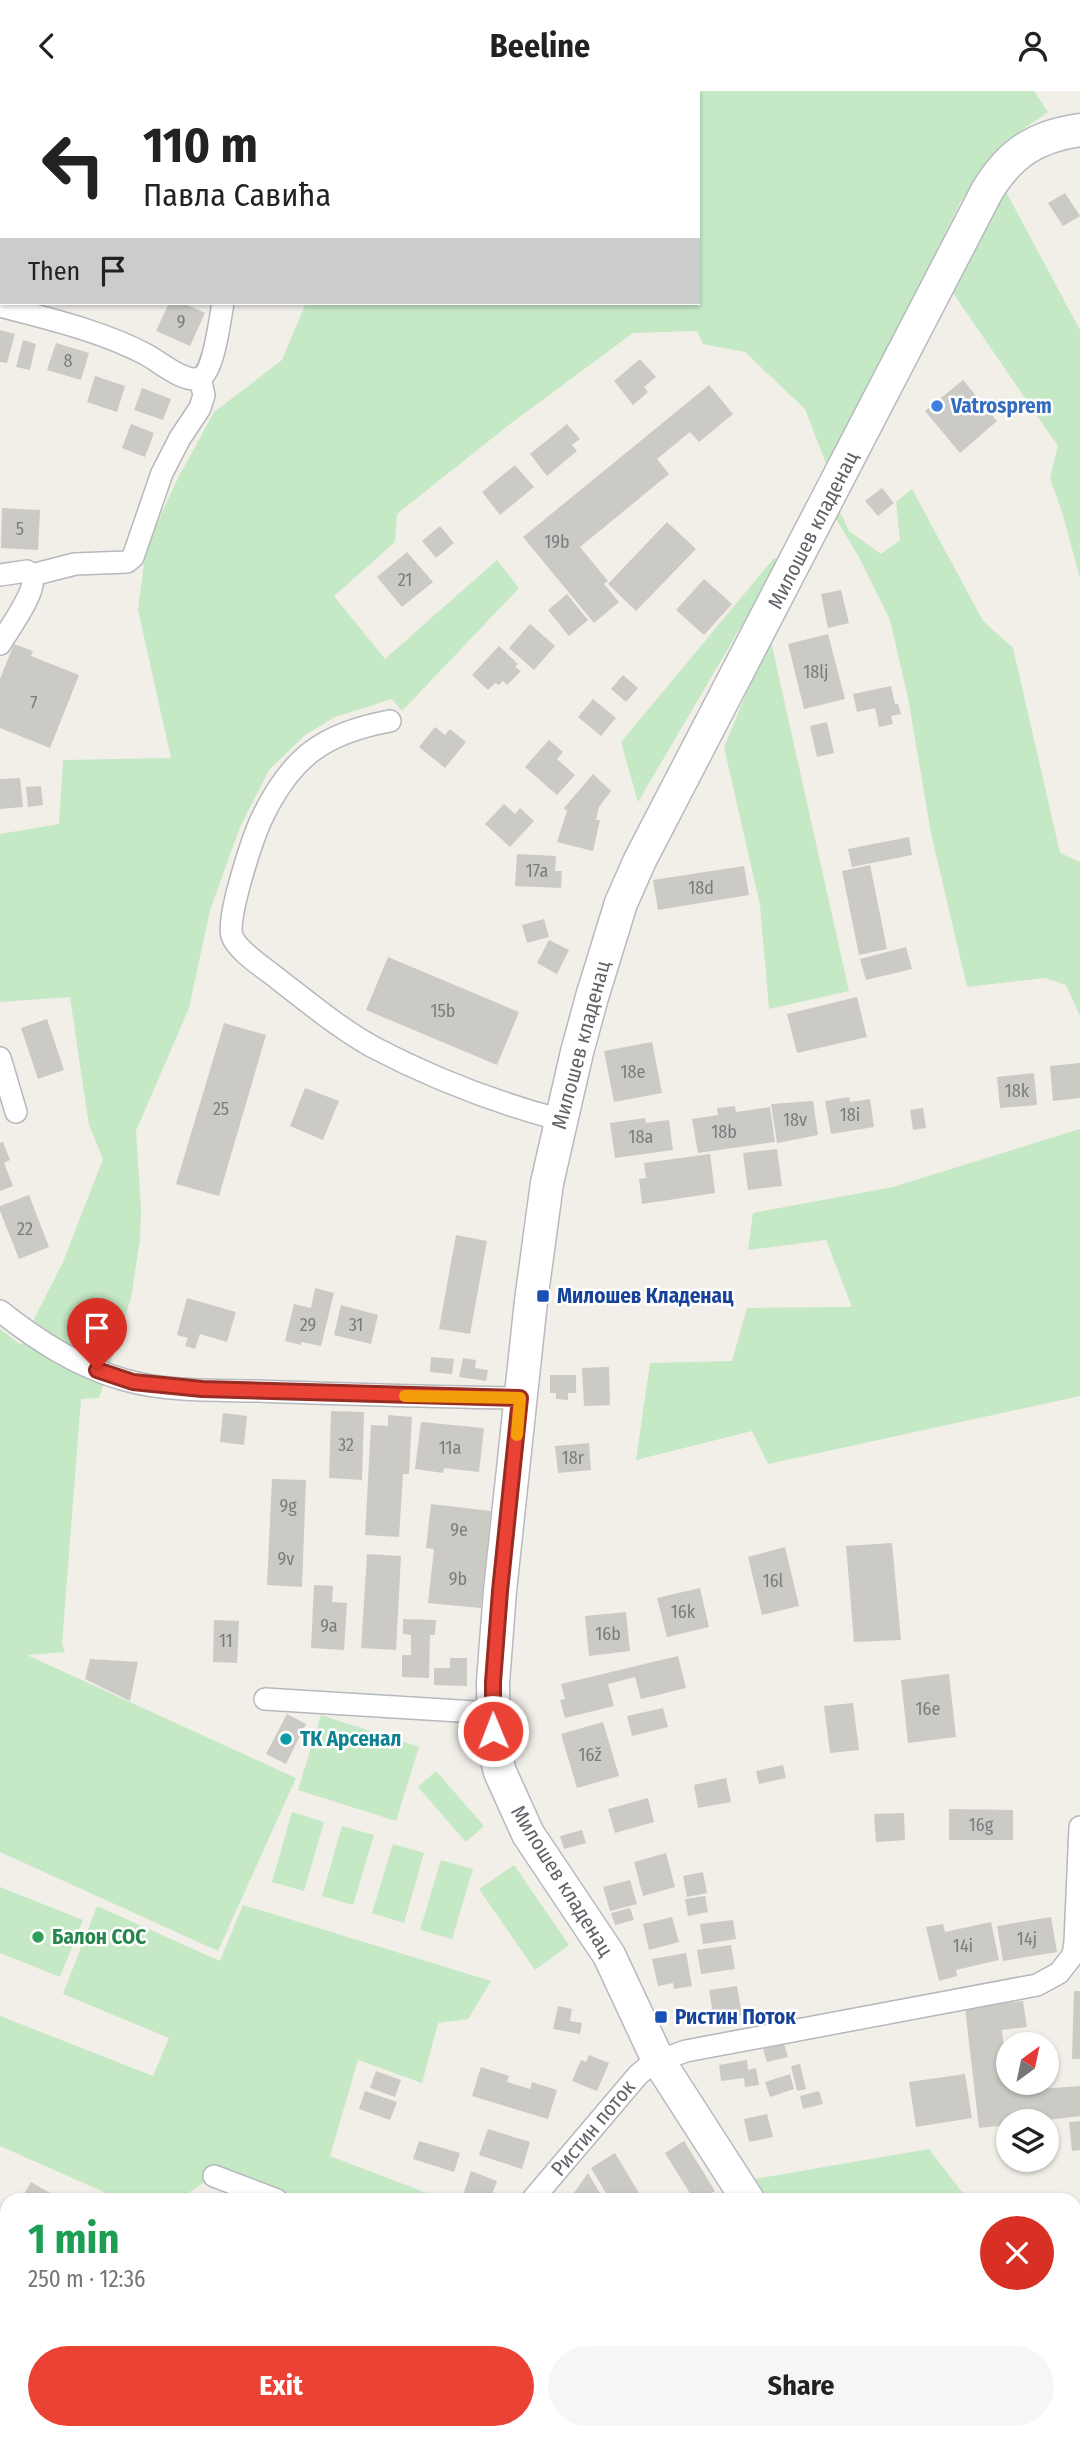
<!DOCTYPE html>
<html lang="en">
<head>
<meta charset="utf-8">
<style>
  :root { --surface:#fff; --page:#f6f6f6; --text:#222; --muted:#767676; --accent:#ea4335 }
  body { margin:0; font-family:"Fira Sans Condensed",sans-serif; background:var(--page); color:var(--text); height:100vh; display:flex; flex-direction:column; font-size:26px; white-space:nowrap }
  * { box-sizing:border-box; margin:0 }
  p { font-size:23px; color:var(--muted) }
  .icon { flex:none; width:38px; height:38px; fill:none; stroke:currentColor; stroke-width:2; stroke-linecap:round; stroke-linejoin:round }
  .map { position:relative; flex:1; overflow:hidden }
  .sheet { position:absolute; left:0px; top:2102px; width:1082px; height:247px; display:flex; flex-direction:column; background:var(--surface); border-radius:21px 21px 0 0; box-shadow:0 2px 5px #0004 }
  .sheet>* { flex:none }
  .top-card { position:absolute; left:0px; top:0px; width:700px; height:214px; box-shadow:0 2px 5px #0004; background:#fff; color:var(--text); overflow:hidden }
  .needle { width:46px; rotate:33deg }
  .tools { position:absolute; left:996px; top:1941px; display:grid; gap:14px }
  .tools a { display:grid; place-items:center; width:63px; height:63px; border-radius:50%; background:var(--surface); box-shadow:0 2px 5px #0004; font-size:35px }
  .pin { position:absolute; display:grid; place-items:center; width:60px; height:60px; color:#fff; margin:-72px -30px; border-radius:50% 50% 50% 0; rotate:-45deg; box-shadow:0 0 7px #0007 }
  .pin .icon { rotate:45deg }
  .me { position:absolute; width:77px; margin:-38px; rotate:359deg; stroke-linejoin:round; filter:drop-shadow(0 0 5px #0008) }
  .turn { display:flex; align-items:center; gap:24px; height:147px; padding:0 28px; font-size:32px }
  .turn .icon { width:91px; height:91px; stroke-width:2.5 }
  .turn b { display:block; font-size:49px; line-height:60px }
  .then { display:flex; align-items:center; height:66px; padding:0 28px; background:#0003; gap:14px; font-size:26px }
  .round { display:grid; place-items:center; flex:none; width:74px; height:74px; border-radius:37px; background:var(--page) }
  .headline { display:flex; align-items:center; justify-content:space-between; height:119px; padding:0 28px }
  h1 { font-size:42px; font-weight:700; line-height:52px; color:#1e9e55 }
  .button { display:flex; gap:14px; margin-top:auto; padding:14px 28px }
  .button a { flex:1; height:80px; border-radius:42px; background:var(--accent); color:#fff; font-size:28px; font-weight:700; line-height:80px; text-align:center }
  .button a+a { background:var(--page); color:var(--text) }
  header { display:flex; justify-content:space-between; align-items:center; height:91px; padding:0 28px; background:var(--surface); font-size:32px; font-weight:700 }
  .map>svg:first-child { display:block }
  .green { fill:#c5e8c5 }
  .building { fill:#cccac5 }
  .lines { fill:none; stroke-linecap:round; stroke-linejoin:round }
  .street-casing { stroke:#b5b8bc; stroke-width:24 }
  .secondary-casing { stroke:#b6babf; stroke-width:35 }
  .street { stroke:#fff; stroke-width:21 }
  .secondary { stroke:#fff; stroke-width:32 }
  .route-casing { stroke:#982c22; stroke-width:18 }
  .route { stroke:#ea4335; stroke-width:12 }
  .slow { stroke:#f59e0b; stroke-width:12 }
  .shop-dot { fill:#3f7fe0; stroke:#fff; stroke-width:2.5 }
  .transit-dot { fill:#1a4fb4; stroke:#fff; stroke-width:2.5 }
  .culture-dot { fill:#0f9aa8; stroke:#fff; stroke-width:2.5 }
  .leisure-dot { fill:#2e9e5b; stroke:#fff; stroke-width:2.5 }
  .labels { text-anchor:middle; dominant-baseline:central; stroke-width:5; stroke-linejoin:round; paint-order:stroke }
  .number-label { font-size:18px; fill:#7a7d7f }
  .shop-label { font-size:21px; font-weight:bold; fill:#366cbe; stroke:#fff; text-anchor:start }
  .street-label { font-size:21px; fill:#5f6368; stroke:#fff }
  .transit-label { font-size:21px; font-weight:bold; fill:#164399; stroke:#fff; text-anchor:start }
  .culture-label { font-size:21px; font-weight:bold; fill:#0d838f; stroke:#fff; text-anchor:start }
  .leisure-label { font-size:21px; font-weight:bold; fill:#27864d; stroke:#fff; text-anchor:start }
</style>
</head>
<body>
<header><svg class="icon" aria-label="back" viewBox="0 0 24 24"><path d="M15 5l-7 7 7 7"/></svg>Beeline<svg class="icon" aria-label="person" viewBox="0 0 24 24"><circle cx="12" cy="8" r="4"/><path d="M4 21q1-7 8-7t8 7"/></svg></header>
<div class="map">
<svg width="1080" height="2347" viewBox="0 0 1080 2347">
  <rect width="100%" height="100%" fill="#f1efe8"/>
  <g class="green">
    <polygon points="26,0 1034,0 1048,21 1006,50 990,67 960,112 829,380 805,318 745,261 703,253 697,240 633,242 510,333 397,423 395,451 334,505 385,568 497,469 519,497 402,620 392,608 335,626 305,644 269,679 240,736 210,819 189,917 136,1040 141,1119 140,1149 131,1207 99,1307 81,1308 62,1553 65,1561 27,1564 296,1687 218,1860 0,1761 0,1238 21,1254 63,1171 103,1068 89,1034 70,906 0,911 0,743 59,733 63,669 171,667 138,519 146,456 179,385 214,321 282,269 306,212 698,212 698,2 29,2"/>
    <polygon points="1005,99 1080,239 1080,487 1062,421 1050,387 1058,355 951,199 973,155"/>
    <polygon points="912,398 983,530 1013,557 1060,762 1080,771 1080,925 1066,894 1045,887 967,896 931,742 908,607 890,529 859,466 836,428 837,415 849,440 881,463 900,449 896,411"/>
    <polygon points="774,467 780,469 638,711 621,651"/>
    <polygon points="770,546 849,900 769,918 760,814 724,656"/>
    <polygon points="1080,1038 1080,1305 768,1373 752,1340 636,1369 650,1272 732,1270 747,1217 852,1216 826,1149 748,1159 753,1122 893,1096"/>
    <polygon points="321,1624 419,1656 396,1730 298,1699"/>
    <polygon points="436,1680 484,1735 466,1751 418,1696"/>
    <polygon points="292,1721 324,1731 304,1800 272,1791"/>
    <polygon points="342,1735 374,1744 353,1814 322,1805"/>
    <polygon points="393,1753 424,1762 404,1832 372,1822"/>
    <polygon points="441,1769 473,1778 452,1848 420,1839"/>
    <polygon points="514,1774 569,1854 535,1879 479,1798"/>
    <polygon points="0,1796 83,1829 60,1886 0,1862"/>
    <polygon points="243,1814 491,1890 468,1928 438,1932 422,1992 358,1969 330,2065 445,2109 277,2109 214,2085 178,2109 100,2109 104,2101 0,2055 0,1925 153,1985 169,1947 63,1903 97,1815 220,1870"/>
    <polygon points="929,2058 968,2109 768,2109 755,2088"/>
    <polygon points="1075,2193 1080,2197 1080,2347 645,2347 659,2342 1074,2342"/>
    <polygon points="410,2342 619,2342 622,2347 401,2347"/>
  </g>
  <g class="building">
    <polygon points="1065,102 1080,125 1063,135 1048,112"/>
    <polygon points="169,212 183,212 205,222 190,255 156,240"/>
    <polygon points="0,239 15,243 7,272 0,271"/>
    <polygon points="23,249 36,253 30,279 16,276"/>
    <polygon points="56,252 89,262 81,289 47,279"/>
    <polygon points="640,268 656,286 644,296 648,301 633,314 614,290"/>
    <polygon points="95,285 125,295 117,321 87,311"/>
    <polygon points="963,289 997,330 960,362 925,320"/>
    <polygon points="709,294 733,323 699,351 690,341 657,368 669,383 580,456 608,490 604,493 619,511 594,532 523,446"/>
    <polygon points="142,297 171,308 163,329 134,319"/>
    <polygon points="131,333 154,342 145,366 122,357"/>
    <polygon points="567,333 580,348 572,354 577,360 547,385 530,363"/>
    <polygon points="515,374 534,396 500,424 482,401"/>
    <polygon points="882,397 894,412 878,425 865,410"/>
    <polygon points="2,417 40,419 38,459 1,457"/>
    <polygon points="667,431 696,458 636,520 608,493"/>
    <polygon points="440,435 454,452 436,467 422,450"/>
    <polygon points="407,461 433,491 402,516 377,486"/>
    <polygon points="704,488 732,513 704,544 676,519"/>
    <polygon points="841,499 849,532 828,537 821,503"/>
    <polygon points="567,503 588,529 569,545 548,519"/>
    <polygon points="530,533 555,555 534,579 509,557"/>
    <polygon points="828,543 845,608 804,618 788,553"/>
    <polygon points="14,553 33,560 31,565 79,584 50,657 0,637 0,588"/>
    <polygon points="499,555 518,573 515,576 521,580 507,594 503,590 499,594 495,592 488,599 472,584"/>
    <polygon points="623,584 638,597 626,611 611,598"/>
    <polygon points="891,595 895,613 898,613 901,623 891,625 893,633 879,636 875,617 857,621 853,603"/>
    <polygon points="593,608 616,627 601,645 578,626"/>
    <polygon points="827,631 834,662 817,666 810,635"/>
    <polygon points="435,636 445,644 450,638 466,651 445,677 419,656"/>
    <polygon points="549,649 563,661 557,668 575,684 557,704 525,676"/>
    <polygon points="593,683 611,700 599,716 596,729 600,729 593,760 557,751 567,720 564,717"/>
    <polygon points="20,687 23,716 0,718 0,688"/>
    <polygon points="41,695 43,714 28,716 26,696"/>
    <polygon points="504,713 515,723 520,717 534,730 510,756 485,733"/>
    <polygon points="909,746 912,764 852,776 848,758"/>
    <polygon points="517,763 556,765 555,780 562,780 561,797 515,795"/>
    <polygon points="870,774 887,858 859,864 842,780"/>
    <polygon points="744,775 749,804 658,819 653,789"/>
    <polygon points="544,828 549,846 527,852 522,834"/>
    <polygon points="549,849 569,859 557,883 537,872"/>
    <polygon points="906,856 912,878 866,889 860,868"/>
    <polygon points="388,866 519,921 497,974 366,919"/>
    <polygon points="857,906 867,946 797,962 787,923"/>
    <polygon points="47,928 64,979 38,988 21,937"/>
    <polygon points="224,932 266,944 219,1105 176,1093"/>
    <polygon points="652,951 662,1002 614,1011 604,960"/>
    <polygon points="1080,972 1080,1007 1053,1010 1050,975"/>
    <polygon points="1034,982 1037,1014 1000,1017 997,986"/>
    <polygon points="305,997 339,1010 323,1049 290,1035"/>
    <polygon points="849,1006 850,1011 870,1008 874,1036 831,1043 825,1010"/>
    <polygon points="813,1010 818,1044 777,1052 771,1013"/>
    <polygon points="735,1015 736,1021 770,1016 775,1051 698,1062 692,1028 718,1024 717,1017"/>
    <polygon points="923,1017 926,1037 913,1039 910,1019"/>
    <polygon points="645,1027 646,1032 669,1029 673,1059 615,1067 610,1032"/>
    <polygon points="3,1051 10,1069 4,1072 13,1095 0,1100 0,1052"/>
    <polygon points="777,1058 782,1095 748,1099 743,1062"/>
    <polygon points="710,1063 715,1102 642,1113 639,1088 646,1087 644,1072"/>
    <polygon points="29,1104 49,1156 19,1168 0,1120 0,1115"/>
    <polygon points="456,1144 487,1150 470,1243 439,1238"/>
    <polygon points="315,1197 334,1202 321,1255 301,1251 301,1254 285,1250 294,1213 311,1217"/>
    <polygon points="187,1207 236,1221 227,1251 200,1243 195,1258 185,1255 188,1247 177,1244"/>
    <polygon points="341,1214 378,1224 371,1253 334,1244"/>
    <polygon points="431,1266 454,1268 452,1283 430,1281"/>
    <polygon points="463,1267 476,1269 475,1277 488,1279 486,1290 459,1286"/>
    <polygon points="609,1276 610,1314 584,1315 582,1277"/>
    <polygon points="550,1284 576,1284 576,1302 568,1302 568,1309 556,1308 556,1302 550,1302"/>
    <polygon points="331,1320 364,1321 362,1389 329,1387"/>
    <polygon points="223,1322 247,1325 244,1354 220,1351"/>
    <polygon points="388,1324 412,1326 409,1383 403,1383 399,1446 365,1444 371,1334 388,1335"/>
    <polygon points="421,1331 484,1337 479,1381 444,1377 443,1382 415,1378"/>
    <polygon points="589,1352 591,1379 558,1382 555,1355"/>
    <polygon points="272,1388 306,1389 302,1496 267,1494"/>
    <polygon points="431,1413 491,1420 481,1517 428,1512 434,1458 426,1457"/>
    <polygon points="892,1452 901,1549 854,1551 846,1455"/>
    <polygon points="785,1456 799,1515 762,1524 748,1466"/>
    <polygon points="367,1463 401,1465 396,1559 361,1557"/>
    <polygon points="314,1494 333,1495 332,1511 347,1512 344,1559 311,1557"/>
    <polygon points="700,1497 709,1536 667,1546 657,1507"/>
    <polygon points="626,1521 630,1560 589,1565 585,1525"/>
    <polygon points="403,1528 436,1529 435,1544 430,1544 429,1587 402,1586 402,1564 411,1564 411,1544 403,1543"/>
    <polygon points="214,1529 239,1530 237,1572 213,1571"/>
    <polygon points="678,1565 686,1597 641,1608 635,1586 608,1593 614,1615 565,1627 560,1609 565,1608 561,1593"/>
    <polygon points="450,1567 467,1567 467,1595 434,1594 434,1577 450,1577"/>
    <polygon points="90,1568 138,1571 130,1610 85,1588"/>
    <polygon points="949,1583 956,1646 908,1652 901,1589"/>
    <polygon points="853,1612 859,1659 830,1662 824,1615"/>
    <polygon points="663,1617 668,1636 632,1645 627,1625"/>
    <polygon points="287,1623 306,1633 286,1673 266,1663"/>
    <polygon points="603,1631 619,1685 577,1697 561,1643"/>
    <polygon points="783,1674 786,1687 759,1693 756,1680"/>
    <polygon points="726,1687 731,1711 698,1717 694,1694"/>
    <polygon points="648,1707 654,1731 615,1742 608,1718"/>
    <polygon points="949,1718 1013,1719 1013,1749 949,1749"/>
    <polygon points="904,1722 905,1749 876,1751 874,1723"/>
    <polygon points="582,1739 586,1752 564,1758 560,1745"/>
    <polygon points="666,1762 675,1796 643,1805 634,1771"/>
    <polygon points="703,1781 707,1802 687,1806 683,1785"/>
    <polygon points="630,1789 637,1813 610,1820 603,1796"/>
    <polygon points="705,1805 708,1821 688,1825 685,1808"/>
    <polygon points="630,1817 634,1829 615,1834 611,1822"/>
    <polygon points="672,1826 679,1851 649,1859 643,1833"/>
    <polygon points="1051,1826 1057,1861 1003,1870 997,1835"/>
    <polygon points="733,1829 736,1848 703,1853 700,1833"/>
    <polygon points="991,1831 999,1869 956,1879 957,1885 939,1890 926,1836 943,1833 945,1841"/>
    <polygon points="731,1854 735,1878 701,1883 697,1859"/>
    <polygon points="686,1862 692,1895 674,1898 673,1892 658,1895 652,1868"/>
    <polygon points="737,1895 742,1925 714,1929 709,1899"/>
    <polygon points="1074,1900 1080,1900 1080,1968 1072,1968"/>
    <polygon points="1023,1910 1027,1936 1002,1939 1004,1959 1007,1958 1008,1992 1011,1992 1012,2000 1080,1995 1080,2025 1039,2030 1008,2030 1008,2034 979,2037 965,1917"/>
    <polygon points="558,1915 572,1918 570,1930 582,1932 580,1943 553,1938"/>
    <polygon points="784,1953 788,1966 767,1971 763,1958"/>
    <polygon points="589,1964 609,1972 597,2000 572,1990 581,1969 586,1971"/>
    <polygon points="747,1969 748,1979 756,1977 759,1994 745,1996 744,1987 721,1990 719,1974"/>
    <polygon points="800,1973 806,1998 797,2000 791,1975"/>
    <polygon points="481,1976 509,1985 507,1991 530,1998 532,1991 557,1999 548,2028 472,2005"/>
    <polygon points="376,1980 401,1989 395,2006 370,1997"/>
    <polygon points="790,1983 794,1998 770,2006 765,1991"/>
    <polygon points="965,1983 972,2027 916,2036 909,1991"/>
    <polygon points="365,2000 397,2011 390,2029 359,2018"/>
    <polygon points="819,2000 823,2013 803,2018 800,2005"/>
    <polygon points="767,2023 773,2046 749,2051 744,2028"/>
    <polygon points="1080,2030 1080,2059 1072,2060 1069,2031"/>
    <polygon points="488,2038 530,2051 522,2078 479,2064"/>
    <polygon points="419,2050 460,2062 454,2081 413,2068"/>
    <polygon points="684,2050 715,2100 700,2109 694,2109 665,2062"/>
    <polygon points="615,2062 643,2109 610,2109 591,2077"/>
    <polygon points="471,2080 497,2090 490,2109 475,2109 463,2104"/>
    <polygon points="588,2082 604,2109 569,2109"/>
    <polygon points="31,2091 62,2109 21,2109"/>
    <polygon points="1074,2117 1080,2117 1080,2159 1074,2160"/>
    <polygon points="7,2132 7,2175 0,2171 0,2144"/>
    <polygon points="0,2187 7,2191 7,2223 0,2219"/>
    <polygon points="254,2342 315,2342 318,2347 257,2347"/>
  </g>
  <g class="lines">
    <defs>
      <g id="street">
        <path d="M0,215C49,228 102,240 147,264C160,271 185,293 200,287C214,281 220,227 223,212"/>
        <polyline points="0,484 27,480 32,484"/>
        <polyline points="32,484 75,473 127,471 133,466 162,382 180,347 200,317 204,304 200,287"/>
        <path d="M0,553C9,538 38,499 32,484"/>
        <path d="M390,630C324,642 291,666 262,727C253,746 226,827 232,845C237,860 266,878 278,888C309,912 339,937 373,956C432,987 497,1012 561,1029"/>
        <polyline points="0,967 16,1021"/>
        <path d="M0,1220C38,1250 78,1276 125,1289C166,1301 217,1299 258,1300C346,1303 433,1306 520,1307"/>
        <polyline points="265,1608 492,1622"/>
        <polyline points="214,2085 277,2109"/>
        <polyline points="532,2109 638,1984 652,1972 686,1960 1037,1894 1059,1882 1073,1864 1075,1851 1080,1736"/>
        <polyline points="0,2336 7,2336"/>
        <polyline points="114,2342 114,2347"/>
        <polyline points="363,2342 366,2347"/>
      </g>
      <g id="secondary">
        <path d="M748,2109L658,1969L609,1864L528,1743L500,1681L494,1658L493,1591L500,1500L531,1210L547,1092L577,961L592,906L621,812L640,769L987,100C1010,62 1036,45 1080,39"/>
        <polyline points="887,2342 889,2347"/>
      </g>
    </defs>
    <use href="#street" class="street-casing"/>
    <use href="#secondary" class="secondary-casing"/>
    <use href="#street" class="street"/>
    <use href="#secondary" class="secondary"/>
  </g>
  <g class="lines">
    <defs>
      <polyline id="route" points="97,1279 133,1291 202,1298 520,1307 500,1500 493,1591 493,1640"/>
    </defs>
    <use href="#route" class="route-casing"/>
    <use href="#route" class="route"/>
    <polyline class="slow" points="405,1305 520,1307 517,1344"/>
  </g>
  <circle class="shop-dot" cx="937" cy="315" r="7"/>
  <g class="transit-dot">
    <rect x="536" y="1198" width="14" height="14" rx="3.5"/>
    <rect x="654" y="1919" width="14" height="14" rx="3.5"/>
  </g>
  <circle class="culture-dot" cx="286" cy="1648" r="7"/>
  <circle class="leisure-dot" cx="38" cy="1846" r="7"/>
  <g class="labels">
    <g class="number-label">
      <text x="181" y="231">9</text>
      <text x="68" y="270">8</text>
      <text x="20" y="438">5</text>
      <text x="557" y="451">19b</text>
      <text x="405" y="489">21</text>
      <text x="816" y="581">18lj</text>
      <text x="34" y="612">7</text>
      <text x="537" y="780">17a</text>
      <text x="701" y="797">18d</text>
      <text x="443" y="920">15b</text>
      <text x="633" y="981">18e</text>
      <text x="1017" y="1000">18k</text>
      <text x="221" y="1018">25</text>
      <text x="850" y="1024">18i</text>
      <text x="795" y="1029">18v</text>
      <text x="724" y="1041">18b</text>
      <text x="641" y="1046">18a</text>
      <text x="25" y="1138">22</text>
      <text x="308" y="1234">29</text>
      <text x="356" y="1234">31</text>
      <text x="346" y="1354">32</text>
      <text x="450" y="1357">11a</text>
      <text x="573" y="1367">18r</text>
      <text x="288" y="1415">9g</text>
      <text x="459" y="1439">9e</text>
      <text x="286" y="1468">9v</text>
      <text x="458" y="1488">9b</text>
      <text x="773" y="1490">16l</text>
      <text x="683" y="1521">16k</text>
      <text x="329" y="1535">9a</text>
      <text x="608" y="1543">16b</text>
      <text x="226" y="1550">11</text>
      <text x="928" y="1618">16e</text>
      <text x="590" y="1664">16ž</text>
      <text x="981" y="1734">16g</text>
      <text x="1027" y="1848">14j</text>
      <text x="963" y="1855">14i</text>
    </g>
    <g class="shop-label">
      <text x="951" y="315">Vatrosprem</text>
    </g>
    <g class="street-label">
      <text transform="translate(813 439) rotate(-63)">Милошев кладенац</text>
      <text transform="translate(581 954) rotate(-75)">Милошев кладенац</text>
      <text transform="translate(562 1790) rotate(58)">Милошев кладенац</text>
      <text transform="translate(593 2037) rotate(-50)">Ристин поток</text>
    </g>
    <g class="transit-label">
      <text x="557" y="1205">Милошев Кладенац</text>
      <text x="675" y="1926">Ристин Поток</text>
    </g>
    <g class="culture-label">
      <text x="300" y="1648">ТК Арсенал</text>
    </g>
    <g class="leisure-label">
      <text x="52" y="1846">Балон СОС</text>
    </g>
  </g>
</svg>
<div class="tools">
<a><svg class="needle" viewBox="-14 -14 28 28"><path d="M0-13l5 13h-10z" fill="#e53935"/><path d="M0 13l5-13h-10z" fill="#767676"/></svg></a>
<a><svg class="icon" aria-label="layers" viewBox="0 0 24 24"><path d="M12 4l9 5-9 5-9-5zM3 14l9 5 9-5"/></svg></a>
</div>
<div class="pin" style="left:97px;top:1279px;background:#d93025"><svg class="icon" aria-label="arrive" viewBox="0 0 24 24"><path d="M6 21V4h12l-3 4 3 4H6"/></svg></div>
<svg class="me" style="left:493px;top:1640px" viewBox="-20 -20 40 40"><circle r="17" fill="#ea4335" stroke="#fff" stroke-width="3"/><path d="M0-11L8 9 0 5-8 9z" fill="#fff"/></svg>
<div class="top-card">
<div class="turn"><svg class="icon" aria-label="left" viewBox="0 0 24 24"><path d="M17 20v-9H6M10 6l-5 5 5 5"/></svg><div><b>110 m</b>Павла Савића</div></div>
<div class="then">Then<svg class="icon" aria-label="arrive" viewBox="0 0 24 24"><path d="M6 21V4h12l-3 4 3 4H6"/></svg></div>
</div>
<section class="sheet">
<div class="headline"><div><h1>1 min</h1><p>250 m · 12:36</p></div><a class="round" style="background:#d93025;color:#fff"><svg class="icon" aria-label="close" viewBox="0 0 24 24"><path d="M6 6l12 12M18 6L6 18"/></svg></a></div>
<div class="button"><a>Exit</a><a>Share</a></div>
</section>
</div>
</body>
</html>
